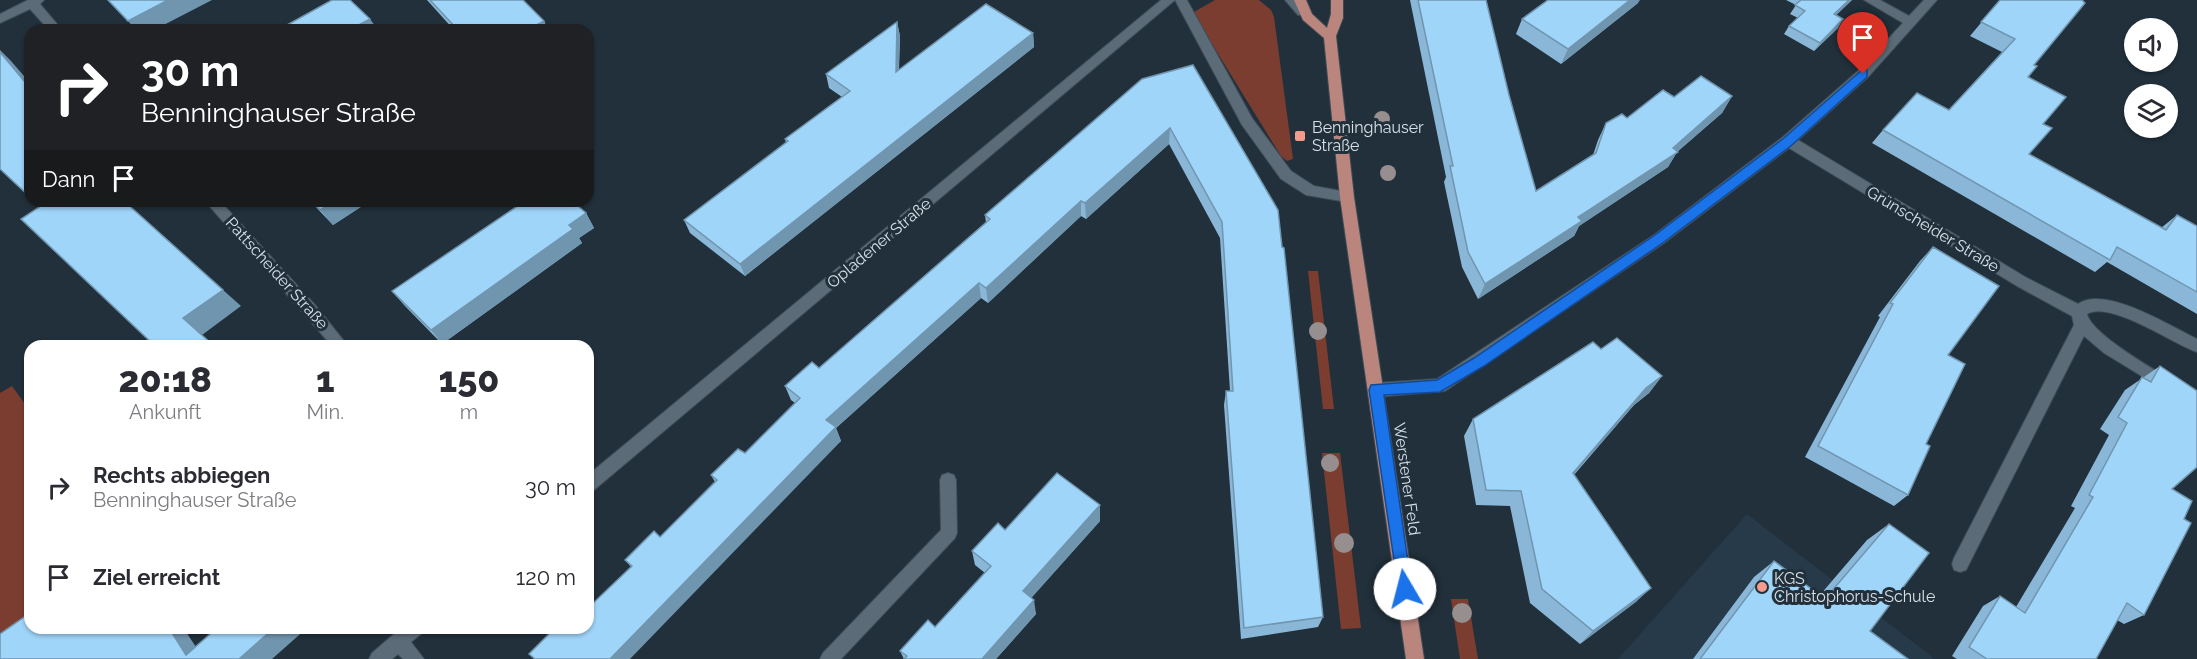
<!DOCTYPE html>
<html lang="de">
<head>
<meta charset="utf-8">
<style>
  :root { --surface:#fff; --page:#f2f2f3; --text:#2b2b33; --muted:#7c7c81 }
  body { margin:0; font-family:Raleway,sans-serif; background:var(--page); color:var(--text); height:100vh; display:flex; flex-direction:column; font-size:22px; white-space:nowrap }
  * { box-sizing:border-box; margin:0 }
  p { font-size:20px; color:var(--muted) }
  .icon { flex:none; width:33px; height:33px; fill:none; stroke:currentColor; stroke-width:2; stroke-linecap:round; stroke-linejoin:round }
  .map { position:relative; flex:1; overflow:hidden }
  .panel { position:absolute; left:24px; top:340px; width:570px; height:294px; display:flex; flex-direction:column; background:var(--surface); border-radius:18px; box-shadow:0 2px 4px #0004 }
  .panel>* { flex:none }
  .guide { position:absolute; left:24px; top:24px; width:570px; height:183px; border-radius:18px; box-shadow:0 2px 4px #0004; background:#202124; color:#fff; overflow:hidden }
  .tools { position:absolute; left:2124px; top:18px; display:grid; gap:12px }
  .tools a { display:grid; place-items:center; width:54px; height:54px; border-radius:50%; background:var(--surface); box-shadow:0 2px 4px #0004; font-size:30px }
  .pin { position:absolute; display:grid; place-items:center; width:51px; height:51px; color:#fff; margin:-62px -26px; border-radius:50% 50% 50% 0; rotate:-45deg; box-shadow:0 0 6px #0007 }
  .pin .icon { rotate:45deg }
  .me { position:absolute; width:66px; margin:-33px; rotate:352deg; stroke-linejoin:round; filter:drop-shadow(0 0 4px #0008) }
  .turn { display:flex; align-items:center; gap:21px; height:126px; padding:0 18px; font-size:27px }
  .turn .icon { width:78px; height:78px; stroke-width:2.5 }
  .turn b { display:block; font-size:42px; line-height:51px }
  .then { display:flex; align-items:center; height:57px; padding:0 18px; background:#0003; gap:12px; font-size:22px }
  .eta { display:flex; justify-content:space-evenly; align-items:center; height:102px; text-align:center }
  .eta b { font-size:36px; font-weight:800; line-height:42px }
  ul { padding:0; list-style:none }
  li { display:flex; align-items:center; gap:18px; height:90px; padding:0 18px }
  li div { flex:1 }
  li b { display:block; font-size:22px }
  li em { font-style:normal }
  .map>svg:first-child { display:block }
  .built { fill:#263a49 }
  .green { fill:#7c3d31 }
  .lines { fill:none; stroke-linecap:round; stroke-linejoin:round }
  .minor-casing { stroke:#3f4c55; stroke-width:2 }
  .major-casing { stroke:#3f4c55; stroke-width:2 }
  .minor { fill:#5b6c78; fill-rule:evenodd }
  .major { fill:#ba857d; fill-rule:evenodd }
  .tree { fill:#968e8f }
  .wall { fill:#8ab7d7 }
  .shaded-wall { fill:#7095af }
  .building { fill:#a0d5fa; stroke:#7095af; stroke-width:1.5 }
  .route { fill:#1a73e8; stroke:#114b97; stroke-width:1.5 }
  .poi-dot { fill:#f49d8c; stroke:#21303b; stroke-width:2 }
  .labels { text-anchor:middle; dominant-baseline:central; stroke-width:6; stroke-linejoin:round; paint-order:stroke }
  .poi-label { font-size:16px; fill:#d7e0e8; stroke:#21303b; text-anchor:start }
  .street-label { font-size:16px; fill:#d7e0e8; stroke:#21303b }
</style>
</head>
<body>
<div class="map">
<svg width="2197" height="659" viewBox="0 0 2197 659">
  <rect width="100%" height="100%" fill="#21303b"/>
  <polygon class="built" points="1747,514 1935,659 1618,659"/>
  <g class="green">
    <polygon points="1215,0 1259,0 1271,10 1274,17 1293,159 1287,161 1281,156 1196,18 1194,12"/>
    <polygon points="1308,271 1318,271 1334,409 1323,409"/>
    <polygon points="12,386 30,411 30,628 0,650 0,393"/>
    <polygon points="1322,453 1340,453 1361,628 1341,629"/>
    <polygon points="1451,599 1468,599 1478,659 1460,659"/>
  </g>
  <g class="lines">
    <defs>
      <g id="minor">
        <polygon points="28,0 44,0 40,4 62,30 49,30 30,9 0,23 0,14"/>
        <polygon points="1161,0 1187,0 1252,118 1291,171 1314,186 1352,193 1354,197 1352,201 1347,202 1306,195 1281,179 1242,125 1175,0 594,490 588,492 588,475"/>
        <polygon points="1285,0 1298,0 1308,12 1306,15 1298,15"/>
        <path d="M1864,0H1880L1909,16L1924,0H1937L1868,77L1798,140L2027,278L2078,304C2105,285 2170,326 2197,339V352C2173,344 2110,300 2087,314C2092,337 2174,381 2197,395V410L2104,353L2084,336L1966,570L1960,572L1954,570L1952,564L1954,558L2074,325L2072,316L2017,286L1789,148L1664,243L1445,391L1376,397L1371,395L1368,390L1371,385L1376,383L1437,379L1654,235L1783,137L1858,71L1903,23Z"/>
        <polygon points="205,201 220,201 315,305 348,346 332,346"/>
        <polygon points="948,473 954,475 956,480 957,533 955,538 841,659 820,659 823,653 941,530 940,480 942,475"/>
        <polygon points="401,628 423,628 421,634 411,642 424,659 403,659 398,654 392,659 369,659 372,653"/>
      </g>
      <polygon id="major" points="1294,0 1306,0 1312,14 1327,28 1331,14 1331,0 1343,0 1343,18 1336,36 1354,197 1424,659 1406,659 1340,197 1324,38 1303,20"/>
    </defs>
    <use href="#minor" class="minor-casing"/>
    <use href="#major" class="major-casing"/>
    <use href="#minor" class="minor"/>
    <use href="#major" class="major"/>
  </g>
  <g class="tree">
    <circle cx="1382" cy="119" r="8"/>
    <circle cx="1388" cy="173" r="8"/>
    <circle cx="1318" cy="331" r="9"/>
    <circle cx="1330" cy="463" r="9"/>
    <circle cx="1344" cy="543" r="10"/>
    <circle cx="1462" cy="613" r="10"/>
  </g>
  <g class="wall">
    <polygon points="427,0 523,0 544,21 548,30 454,30"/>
    <polygon points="1410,0 1486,0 1509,95 1536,191 1593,155 1598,140 1606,123 1627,118 1674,97 1732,96 1722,113 1677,152 1668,167 1579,226 1574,236 1478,299 1462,267 1444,182 1446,177"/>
    <polygon points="1786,0 1852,0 1836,15 1838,28 1814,51 1784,34 1789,26 1798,18 1790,14 1796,5"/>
    <polygon points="2000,0 2034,65 2028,77 2043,124 2029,154 2161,228 2177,215 2197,226 2197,314 2107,262 2095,272 1872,143 1883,130 1949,110 2002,52 1970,36"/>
    <polygon points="1638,3 1561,64 1516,34 1522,19"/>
    <polygon points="897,22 900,36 899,70 1033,33 1034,47 745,276 690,233 684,220 786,143 785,139 842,97 829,88 826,74"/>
    <polygon points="1193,65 1323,617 1318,627 1241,639 1224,405 1226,391 1230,391 1220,238 1169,144 1086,219 1081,216 988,303 981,298 836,428 841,441 588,628 631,567 625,560 660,537 715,482 711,475 745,453 795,403 791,400 785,386 819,368 986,223 985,215"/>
    <polygon points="310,201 370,201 333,225"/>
    <polygon points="586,213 594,228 579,238 582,243 442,344 404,305 392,291"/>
    <polygon points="1933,247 1948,355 1926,444 1908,495 1894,506 1805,457 1880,317 1878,316 1920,261"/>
    <polygon points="2160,366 2172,489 2184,519 2144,615 2124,624 2117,620 2096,659 1957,659 1952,656 1983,606 2000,596 2016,607 2075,508 2071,506 2109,435 2100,429 2125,390"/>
    <polygon points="1662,376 1649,393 1634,405 1574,475 1637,601 1580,644 1530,603 1510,506 1476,505 1464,436 1473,419"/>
    <polygon points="1100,521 1031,598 1036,614 996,659 904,659 900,651 935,627 985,573 975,565 972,551 1005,530"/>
    <polygon points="1889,524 1870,631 1908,659 1693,659 1754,577 1774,561 1820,595 1867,540"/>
  </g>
  <g class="shaded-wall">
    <polygon points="168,0 212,0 154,30 136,30 128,21"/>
    <polygon points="1630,0 1640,0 1638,3 1561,64 1568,49"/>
    <polygon points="1849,0 1852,0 1828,23 1834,14"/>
    <polygon points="370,19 378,30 354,30 353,28"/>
    <polygon points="1843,19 1838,28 1814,51 1820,43"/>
    <polygon points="544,21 548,30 527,30"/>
    <polygon points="897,22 900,36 898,86 896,72"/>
    <polygon points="1033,33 1034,47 745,276 740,264"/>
    <polygon points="0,50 11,61 30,83 30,88 0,52"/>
    <polygon points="1732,96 1722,113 1677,152 1668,167 1579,226 1574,236 1478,299 1485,284 1673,148"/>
    <polygon points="1170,128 1169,144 1086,219 1085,203"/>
    <polygon points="335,201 370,201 333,225 320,210"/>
    <polygon points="1081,201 1081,216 988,303 986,288"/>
    <polygon points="586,213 594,228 579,238 582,243 442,344 431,330 569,225"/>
    <polygon points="979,283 981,298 836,428 841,441 630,659 610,659 826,420"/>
    <polygon points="223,290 241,306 202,335 215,346 214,346 183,318"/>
    <polygon points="1662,376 1649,393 1634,405 1561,489 1573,473 1646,388"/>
    <polygon points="1100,505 1100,521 1025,605 1023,591"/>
    <polygon points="1651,588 1637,601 1580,644 1593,631"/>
    <polygon points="1034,600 1036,614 996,659 982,659"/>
    <polygon points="135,628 149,628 138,633"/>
    <polygon points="169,628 182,628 184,629 204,659 186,655"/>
    <polygon points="274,628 307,628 272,659 239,659"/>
  </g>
  <g class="building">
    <polygon points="108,0 168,0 128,21"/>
    <polygon points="332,0 350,0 370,19 353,28 354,30 278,30"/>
    <polygon points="430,0 523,0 544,21 527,30 458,30"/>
    <polygon points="1418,0 1486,0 1509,95 1536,191 1596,153 1606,123 1622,114 1627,118 1663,90 1674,97 1701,76 1732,96 1673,148 1678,152 1578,217 1582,221 1485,284 1468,252 1450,166 1453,166"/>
    <polygon points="1548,0 1630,0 1568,49 1522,19"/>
    <polygon points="1801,0 1849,0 1834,14 1843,19 1820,43 1789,26 1805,11 1795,5"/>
    <polygon points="2000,0 2082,0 2085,3 2034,65 2037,66 2028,77 2066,97 2043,124 2052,128 2029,154 2166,230 2177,215 2197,226 2197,292 2117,247 2110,260 1883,130 1917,93 1949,110 2015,39 1981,22"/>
    <polygon points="986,4 1033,33 740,264 684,220 788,141 785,139 850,91 826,74 897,22 896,72"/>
    <polygon points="0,52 30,88 30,197 0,169"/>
    <polygon points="1193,65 1278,210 1282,247 1284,248 1323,617 1244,628 1226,391 1233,391 1222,222 1170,128 1085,203 1081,201 986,288 979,283 826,420 836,427 610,659 535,659 529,654 555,628 588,628 588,608 632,566 625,560 654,531 660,537 717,480 711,475 738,449 745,453 800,398 785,386 812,362 819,368 990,219 985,215 1142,79"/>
    <polygon points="35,201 124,201 223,290 183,318 214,346 155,346 21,219 41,206"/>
    <polygon points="311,201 335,201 320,210"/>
    <polygon points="525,201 572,201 586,213 569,225 573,229 431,330 392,291"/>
    <polygon points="1933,247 1999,286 1948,355 1965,364 1926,444 1930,446 1908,495 1818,446 1893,304 1890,303"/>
    <polygon points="1617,338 1662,376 1646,388 1573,473 1651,588 1593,631 1542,589 1521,491 1486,490 1473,419 1593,342 1601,349"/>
    <polygon points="2160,366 2197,391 2197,467 2172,489 2192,501 2184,519 2191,523 2144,615 2127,603 2096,659 1987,659 1969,647 2000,596 2025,613 2093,497 2089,495 2127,423 2118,417 2142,377 2151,382"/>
    <polygon points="1057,473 1100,505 1023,591 1034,600 982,659 904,659 907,656 900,651 928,620 935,627 991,566 972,551 998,523 1005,530"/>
    <polygon points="1889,524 1929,553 1870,631 1908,659 1700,659 1774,561 1825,599"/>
    <polygon points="30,613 30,628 135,628 138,633 145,628 169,628 186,655 217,628 274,628 239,659 0,659 0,634"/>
  </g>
  <polygon class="route" points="1863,69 1867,70 1867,77 1792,145 1664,242 1484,366 1440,392 1384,395 1412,589 1410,594 1405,596 1399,594 1369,390 1371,385 1437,380 1474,358 1655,235 1784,138"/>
  <g class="poi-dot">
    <rect x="1294" y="130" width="12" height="12" rx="3"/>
    <circle cx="1762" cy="587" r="6"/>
  </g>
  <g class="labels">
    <g class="poi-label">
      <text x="1312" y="127">Benninghauser<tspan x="1312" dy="18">Straße</tspan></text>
      <text x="1774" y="578">KGS<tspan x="1774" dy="18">Christophorus-Schule</tspan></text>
    </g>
    <g class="street-label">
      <text transform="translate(1933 229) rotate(31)">Grünscheider Straße</text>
      <text transform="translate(879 243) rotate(-40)">Opladener Straße</text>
      <text transform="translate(277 273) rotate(48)">Pattscheider Straße</text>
      <text transform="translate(1407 479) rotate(82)">Werstener Feld</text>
    </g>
  </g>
</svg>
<div class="tools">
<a><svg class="icon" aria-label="sound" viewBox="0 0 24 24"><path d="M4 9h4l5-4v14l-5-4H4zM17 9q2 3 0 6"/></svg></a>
<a><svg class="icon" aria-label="layers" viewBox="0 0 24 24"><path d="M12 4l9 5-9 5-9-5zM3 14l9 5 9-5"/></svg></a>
</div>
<div class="pin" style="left:1863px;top:74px;background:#d93025"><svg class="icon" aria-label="arrive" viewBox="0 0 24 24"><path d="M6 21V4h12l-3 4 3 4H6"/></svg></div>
<svg class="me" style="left:1405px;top:589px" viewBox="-20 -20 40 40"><circle r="19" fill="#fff"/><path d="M0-13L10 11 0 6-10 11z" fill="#1a73e8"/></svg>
<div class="guide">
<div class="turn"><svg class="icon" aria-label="right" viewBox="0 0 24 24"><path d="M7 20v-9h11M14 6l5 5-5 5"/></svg><div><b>30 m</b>Benninghauser Straße</div></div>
<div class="then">Dann<svg class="icon" aria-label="arrive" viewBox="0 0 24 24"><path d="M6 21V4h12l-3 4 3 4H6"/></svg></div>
</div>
<section class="panel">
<div class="eta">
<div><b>20:18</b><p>Ankunft</p></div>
<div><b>1</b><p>Min.</p></div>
<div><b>150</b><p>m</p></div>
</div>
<ul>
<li><svg class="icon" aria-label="right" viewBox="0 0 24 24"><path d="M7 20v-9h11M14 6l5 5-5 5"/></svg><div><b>Rechts abbiegen</b><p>Benninghauser Straße</p></div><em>30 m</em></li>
<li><svg class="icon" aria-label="arrive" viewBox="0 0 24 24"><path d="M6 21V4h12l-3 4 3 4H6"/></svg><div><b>Ziel erreicht</b></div><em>120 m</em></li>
</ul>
</section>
</div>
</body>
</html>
